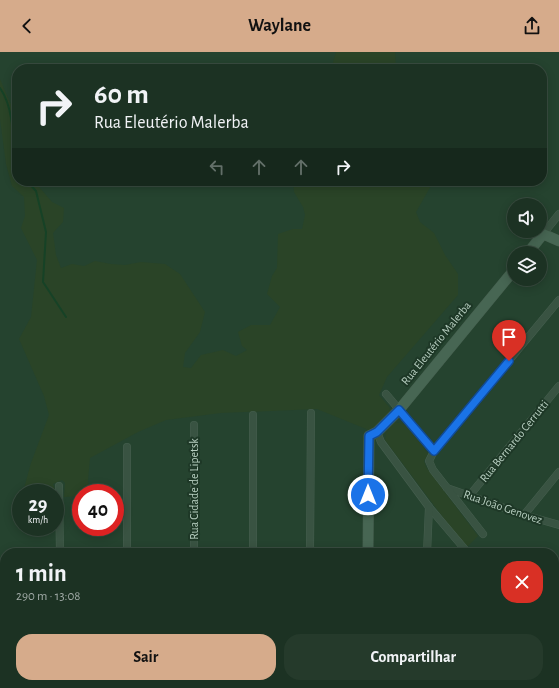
<!DOCTYPE html>
<html lang="pt">
<head>
<meta charset="utf-8">
<style>
  :root { --surface:#1c3223; --page:#253a2b; --text:#f1f3f6; --muted:#a0aaa6; --line:#3a4d41; --accent:#d6ab8b }
  body { margin:0; font-family:"Alegreya Sans",sans-serif; background:var(--page); color:var(--text); height:100vh; display:flex; flex-direction:column; font-size:15px; white-space:nowrap }
  * { box-sizing:border-box; margin:0 }
  p { font-size:13px; color:var(--muted) }
  .icon { flex:none; width:22px; height:22px; fill:none; stroke:currentColor; stroke-width:2; stroke-linecap:round; stroke-linejoin:round }
  .map { position:relative; flex:1; overflow:hidden }
  .details { position:absolute; left:0px; top:496px; width:559px; height:140px; display:flex; flex-direction:column; background:var(--surface); border-radius:16px 16px 0 0; box-shadow:0 2px 10px #0003,0 0 0 1px var(--line) }
  .details>* { flex:none }
  .banner { position:absolute; left:12px; top:12px; width:535px; height:122px; border-radius:16px; box-shadow:0 2px 10px #0003,0 0 0 1px var(--line); background:#1c3223; color:var(--text); overflow:hidden }
  .fabs { position:absolute; left:507px; top:146px; display:grid; gap:8px }
  .fabs a { display:grid; place-items:center; width:40px; height:40px; border-radius:50%; background:var(--surface); box-shadow:0 2px 10px #0003,0 0 0 1px var(--line); font-size:20px }
  .speed { position:absolute; left:12px; top:432px; display:flex; gap:8px; font-size:20px; font-weight:700; text-align:center }
  .speed>* { display:grid; place-content:center; width:52px; height:52px; border-radius:50%; background:var(--surface); box-shadow:0 2px 10px #0003,0 0 0 1px var(--line); line-height:1 }
  .speed small { font-size:10px; font-weight:400 }
  .speed .limit { border:6px solid #d22; background:#fff; color:#111 }
  .pin { position:absolute; display:grid; place-items:center; width:34px; height:34px; color:#fff; margin:-41px -17px; border-radius:50% 50% 50% 0; rotate:-45deg; box-shadow:0 0 4px #0007 }
  .pin .icon { rotate:45deg }
  .me { position:absolute; width:44px; margin:-22px; rotate:0deg; stroke-linejoin:round; filter:drop-shadow(0 0 3px #0008) }
  .turn { display:flex; align-items:center; gap:14px; height:84px; padding:0 16px; font-size:18px }
  .turn .icon { width:52px; height:52px; stroke-width:2.5 }
  .turn b { display:block; font-size:28px; line-height:34px }
  .lanes { display:flex; align-items:center; height:38px; padding:0 16px; background:#0003; justify-content:center; gap:20px; direction:ltr }
  .lanes .off { opacity:.35 }
  .round { display:grid; place-items:center; flex:none; width:42px; height:42px; border-radius:16px; background:var(--page) }
  .overview { display:flex; align-items:center; justify-content:space-between; height:68px; padding:0 16px }
  h1 { font-size:24px; font-weight:700; line-height:30px }
  .button { display:flex; gap:8px; margin-top:auto; padding:8px 16px }
  .button a { flex:1; height:46px; border-radius:16px; background:var(--accent); color:#111; font-size:16px; font-weight:700; line-height:46px; text-align:center }
  .button a+a { background:var(--page); color:var(--text) }
  header { display:flex; justify-content:space-between; align-items:center; height:52px; padding:0 16px; background:var(--accent); color:#111; font-size:18px; font-weight:700 }
  .map>svg:first-child { display:block }
  .green { fill:#2a4427 }
  .lines { fill:none; stroke-linecap:round; stroke-linejoin:round }
  .stream { stroke:#164226; stroke-width:2 }
  .street-casing { stroke:#465f4f; stroke-width:8 }
  .secondary-casing { stroke:#465f4f; stroke-width:11 }
  .street { stroke:#395342; stroke-width:7 }
  .secondary { stroke:#476653; stroke-width:10 }
  .route-casing { stroke:#114b97; stroke-width:10 }
  .route { stroke:#1a73e8; stroke-width:7 }
  .labels { text-anchor:middle; dominant-baseline:central; stroke-width:4; stroke-linejoin:round; paint-order:stroke }
  .street-label { font-size:12px; fill:#b6cdbf; stroke:#1e3827 }
</style>
</head>
<body>
<header><svg class="icon" aria-label="back" viewBox="0 0 24 24"><path d="M15 5l-7 7 7 7"/></svg>Waylane<svg class="icon" aria-label="share" viewBox="0 0 24 24"><path d="M12 15V3M7 8l5-5 5 5M5 13v7h14v-7"/></svg></header>
<div class="map">
<svg width="559" height="636" viewBox="0 0 559 636">
  <rect width="100%" height="100%" fill="#25432f"/>
  <g class="green">
    <polygon points="336,0 395,0 396,17 331,17"/>
    <polygon points="0,27 17,67 17,129 34,129 52,150 64,156 63,170 53,181 56,203 61,216 72,212 84,214 95,209 111,212 125,213 141,210 165,212 180,222 205,260 200,280 185,301 183,315 191,316 201,303 223,298 236,304 247,298 242,294 238,280 251,273 270,273 280,255 267,242 272,224 277,216 278,182 293,177 302,177 305,163 303,155 294,140 293,129 429,129 432,132 416,160 420,170 434,181 445,203 458,222 458,243 387,325 379,343 390,356 388,364 371,379 317,357 221,361 166,368 138,380 90,406 88,428 90,441 81,441 81,444 64,445 65,431 62,428 53,432 56,441 23,440 31,411 49,363 44,344 19,287 31,265 37,208 21,176 25,164 24,145 12,134 6,112 0,67"/>
    <path d="M393,371C412,368 419,389 428,402L424,409L426,415L478,484L466,496L385,388L386,381Z"/>
  </g>
  <g class="lines">
    <g class="stream">
      <path d="M0,36C14,56 13,86 14,110L17,114"/>
      <polyline points="27,129 36,139 46,180 43,230 66,265"/>
    </g>
    <defs>
      <g id="street">
        <polyline points="513,170 514,170"/>
        <polyline points="535,179 543,182 559,162"/>
        <polyline points="386,342 434,399"/>
        <polyline points="377,380 381,390 429,455 468,501"/>
        <polyline points="127,395 127,501"/>
        <polyline points="59,434 60,501"/>
        <polyline points="447,436 524,463 559,473"/>
        <polyline points="470,443 559,334"/>
        <polyline points="524,463 559,420"/>
        <polyline points="483,482 433,418 429,409 434,399 559,248"/>
        <polyline points="194,501 194,373"/>
        <polyline points="253,501 253,363"/>
        <polyline points="310,501 311,361"/>
        <polyline points="427,501 429,455"/>
        <polyline points="554,608 559,614"/>
        <polyline points="99,631 99,636"/>
        <polyline points="160,631 160,636"/>
        <polyline points="221,631 221,636"/>
        <polyline points="357,631 357,636"/>
        <polyline points="37,636 37,631"/>
        <polyline points="423,636 423,631"/>
        <polyline points="481,636 481,631"/>
        <polyline points="541,636 541,631"/>
      </g>
      <g id="secondary">
        <polyline points="528,201 543,182 559,189"/>
        <polyline points="368,501 369,384 377,380 399,358 514,218"/>
        <polyline points="290,636 290,631"/>
      </g>
    </defs>
    <use href="#street" class="street-casing"/>
    <use href="#secondary" class="secondary-casing"/>
    <use href="#street" class="street"/>
    <use href="#secondary" class="secondary"/>
  </g>
  <g class="lines">
    <defs>
      <polyline id="route" points="368,443 369,384 377,380 399,358 434,399 509,309"/>
    </defs>
    <use href="#route" class="route-casing"/>
    <use href="#route" class="route"/>
  </g>
  <g class="labels">
    <g class="street-label">
      <text transform="translate(436 291) rotate(-51)">Rua Eleutério Malerba</text>
      <text transform="translate(514 389) rotate(-51)">Rua Bernardo Cerrutti</text>
      <text transform="translate(194 437) rotate(-90)">Rua Cidade de Lipetsk</text>
      <text transform="translate(503 455) rotate(19)">Rua João Genovez</text>
    </g>
  </g>
</svg>
<div class="fabs">
<a><svg class="icon" aria-label="sound" viewBox="0 0 24 24"><path d="M4 9h4l5-4v14l-5-4H4zM17 9q2 3 0 6"/></svg></a>
<a><svg class="icon" aria-label="layers" viewBox="0 0 24 24"><path d="M12 4l9 5-9 5-9-5zM3 14l9 5 9-5"/></svg></a>
</div>
<div class="speed"><div>29<small>km/h</small></div><div class="limit">40</div></div>
<div class="pin" style="left:509px;top:309px;background:#d93025"><svg class="icon" aria-label="arrive" viewBox="0 0 24 24"><path d="M6 21V4h12l-3 4 3 4H6"/></svg></div>
<svg class="me" style="left:368px;top:443px" viewBox="-20 -20 40 40"><circle r="17" fill="#1a73e8" stroke="#fff" stroke-width="3"/><path d="M0-11L8 9 0 5-8 9z" fill="#fff"/></svg>
<div class="banner">
<div class="turn"><svg class="icon" aria-label="right" viewBox="0 0 24 24"><path d="M7 20v-9h11M14 6l5 5-5 5"/></svg><div><b>60 m</b>Rua Eleutério Malerba</div></div>
<div class="lanes"><svg class="icon off" aria-label="left" viewBox="0 0 24 24"><path d="M17 20v-9H6M10 6l-5 5 5 5"/></svg><svg class="icon off" aria-label="ahead" viewBox="0 0 24 24"><path d="M12 20V5M6 11l6-6 6 6"/></svg><svg class="icon off" aria-label="ahead" viewBox="0 0 24 24"><path d="M12 20V5M6 11l6-6 6 6"/></svg><svg class="icon" aria-label="right" viewBox="0 0 24 24"><path d="M7 20v-9h11M14 6l5 5-5 5"/></svg></div>
</div>
<section class="details">
<div class="overview"><div><h1>1 min</h1><p>290 m · 13:08</p></div><a class="round" style="background:#d93025;color:#fff"><svg class="icon" aria-label="close" viewBox="0 0 24 24"><path d="M6 6l12 12M18 6L6 18"/></svg></a></div>
<div class="button"><a>Sair</a><a>Compartilhar</a></div>
</section>
</div>
</body>
</html>
